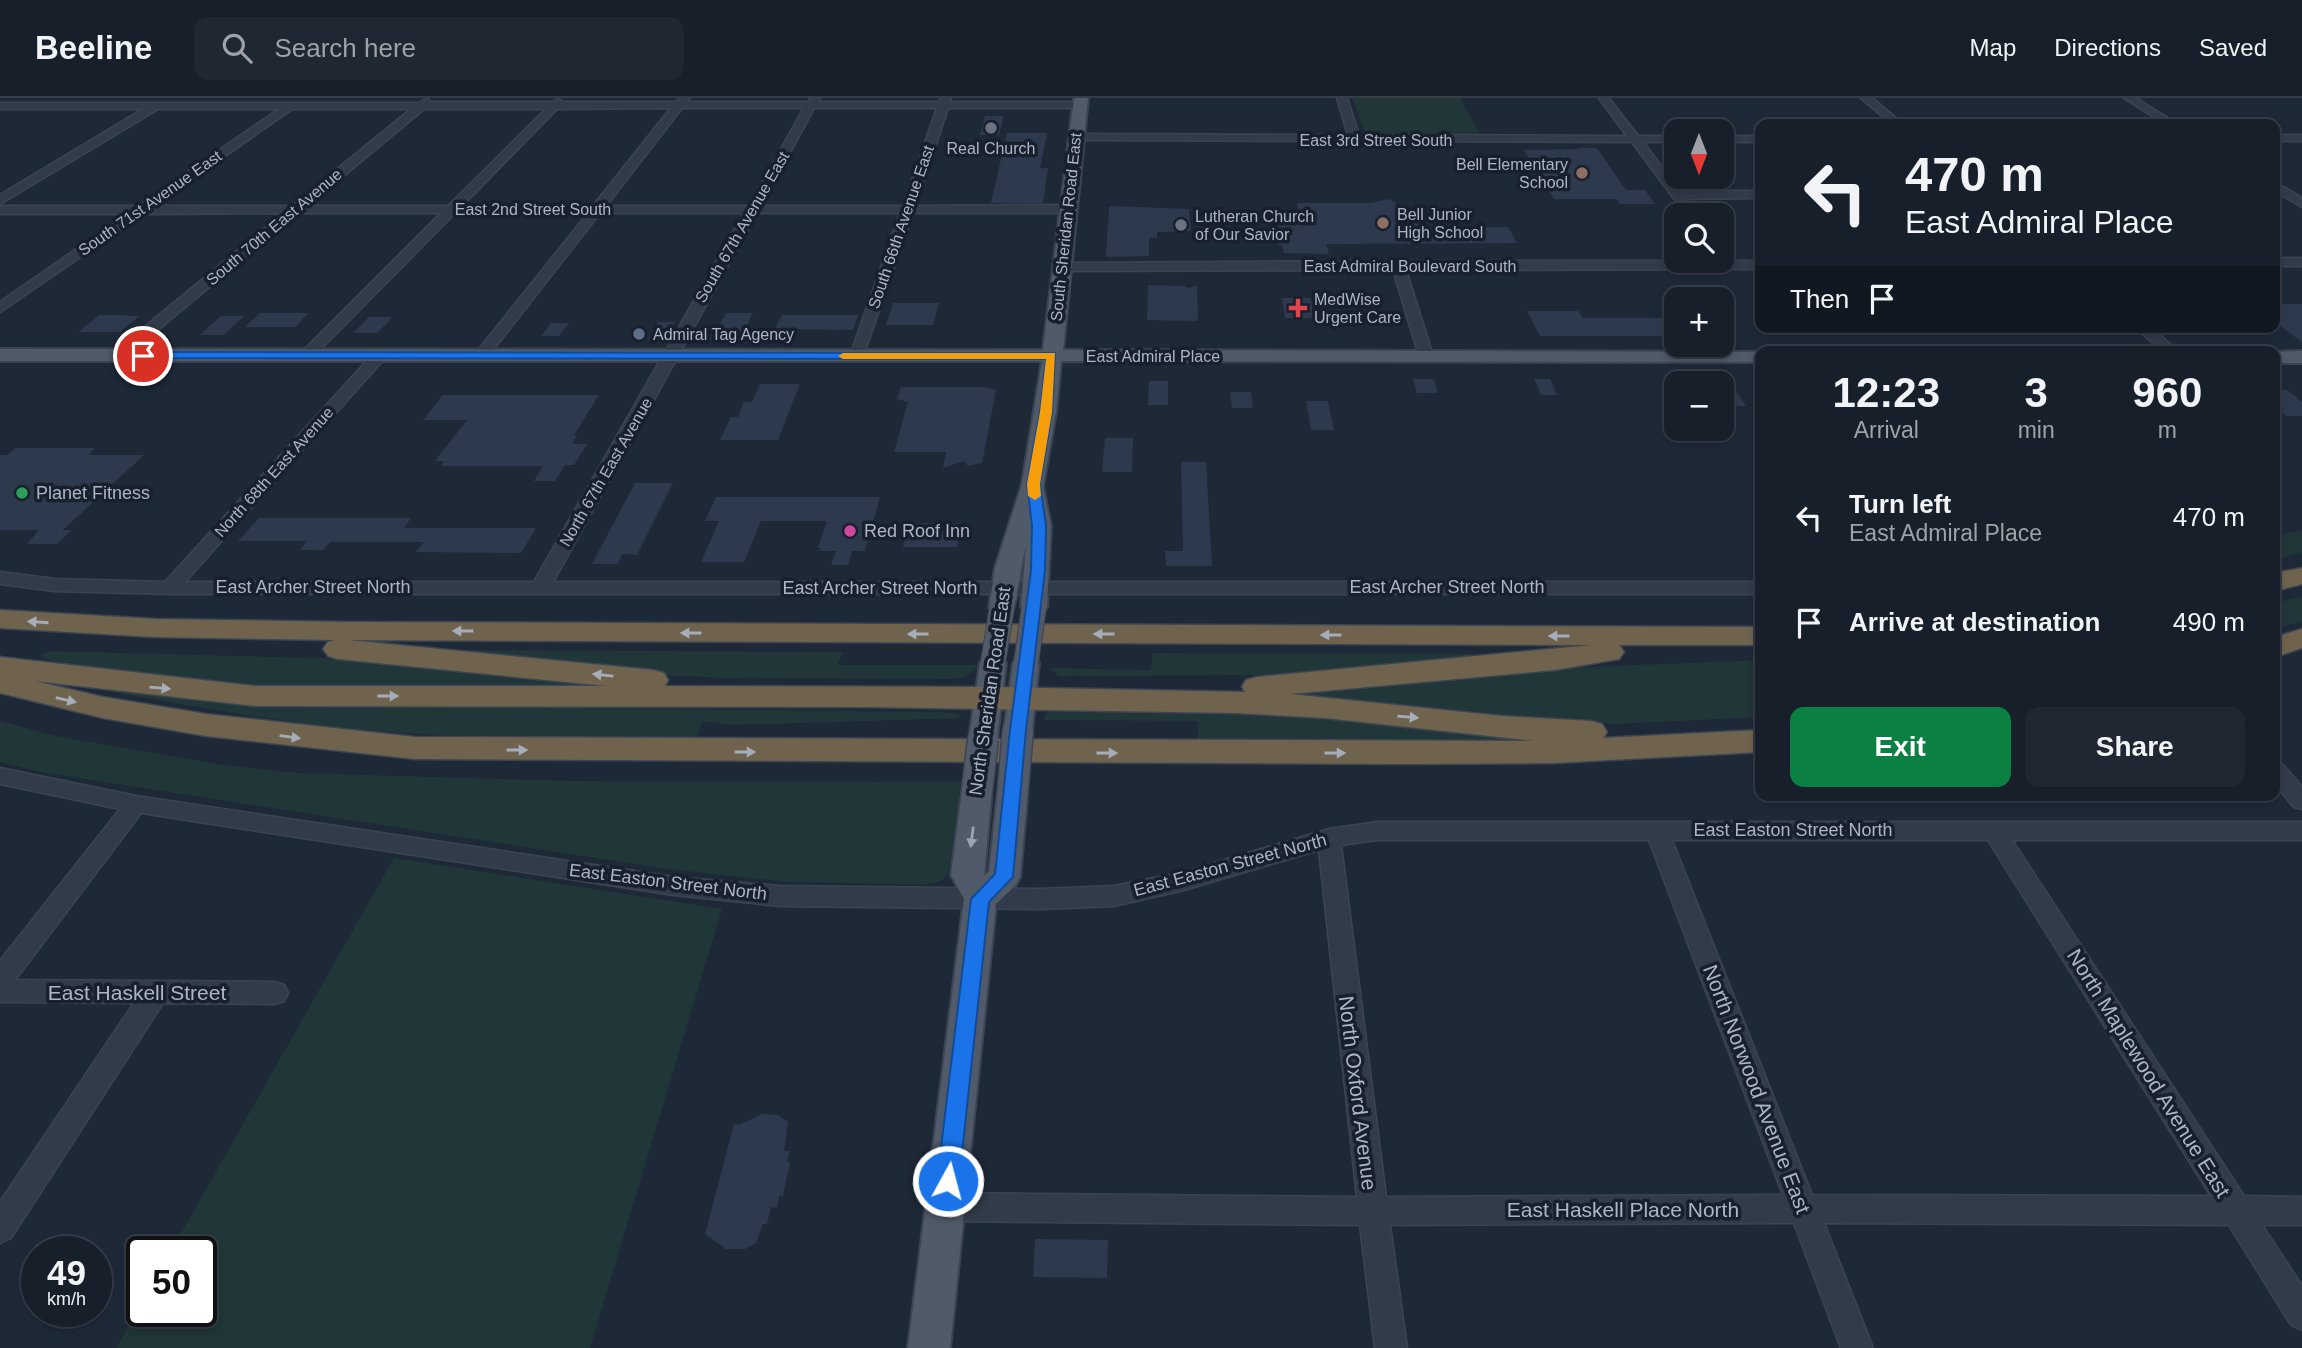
<!DOCTYPE html>
<html lang="en">
<head>
<meta charset="utf-8">
<style>
  :root { --surface:#161f2a; --page:#1f2732; --text:#f1f3f6; --muted:#9ea2a8; --line:#353d47; --accent:#0b8043 }
  body { margin:0; font-family:Helvetica,sans-serif; background:var(--page); color:var(--text); height:100vh; display:flex; flex-direction:column; font-size:26px; white-space:nowrap }
  * { box-sizing:border-box; margin:0 }
  p { font-size:23px; color:var(--muted) }
  .icon { flex:none; width:38px; height:38px; fill:none; stroke:currentColor; stroke-width:2; stroke-linecap:round; stroke-linejoin:round }
  .map { position:relative; flex:1; overflow:hidden }
  .details { position:absolute; left:1755px; top:248px; width:525px; height:455px; display:flex; flex-direction:column; background:var(--surface); border-radius:14px; box-shadow:0 4px 10px #0003,0 0 0 2px var(--line) }
  .details>* { flex:none }
  .banner { position:absolute; left:1755px; top:21px; width:525px; height:214px; border-radius:14px; box-shadow:0 4px 10px #0003,0 0 0 2px var(--line); background:#161f2a; color:var(--text); overflow:hidden }
  .needle { width:46px; rotate:180deg }
  .fabs { position:absolute; left:1664px; top:21px; display:grid; gap:14px }
  .fabs a { display:grid; place-items:center; width:70px; height:70px; border-radius:14px; background:var(--surface); box-shadow:0 4px 10px #0003,0 0 0 2px var(--line); font-size:35px }
  .speed { position:absolute; left:21px; top:1138px; display:flex; gap:14px; font-size:35px; font-weight:700; text-align:center }
  .speed>* { display:grid; place-content:center; width:91px; height:91px; border-radius:50%; background:var(--surface); box-shadow:0 4px 10px #0003,0 0 0 2px var(--line); line-height:1 }
  .speed small { font-size:18px; font-weight:400 }
  .speed .limit { border:4px solid #111; border-radius:10px; background:#fff; color:#111 }
  .pin { position:absolute; display:grid; place-items:center; width:60px; height:60px; color:#fff; margin:-30px; border:4px solid #fff; border-radius:50%; box-shadow:0 2px 7px #0007 }
  .me { position:absolute; width:77px; margin:-38px; rotate:7deg; stroke-linejoin:round; filter:drop-shadow(0 0 5px #0008) }
  .turn { display:flex; align-items:center; gap:24px; height:147px; padding:0 35px; font-size:32px }
  .turn .icon { width:91px; height:91px; stroke-width:2.5 }
  .turn b { display:block; font-size:49px; line-height:60px }
  .then { display:flex; align-items:center; height:66px; padding:0 35px; background:#0003; gap:14px; font-size:26px }
  .eta { display:flex; justify-content:space-evenly; align-items:center; height:119px; text-align:center }
  .eta b { font-size:42px; font-weight:700; line-height:49px }
  .action { display:flex; gap:14px; margin-top:auto; padding:14px 35px }
  .action a { flex:1; height:80px; border-radius:14px; background:var(--accent); color:#fff; font-size:28px; font-weight:700; line-height:80px; text-align:center }
  .action a+a { background:var(--page); color:var(--text) }
  ul { padding:0; list-style:none }
  li { display:flex; align-items:center; gap:21px; height:105px; padding:0 35px }
  li div { flex:1 }
  li b { display:block; font-size:26px }
  li em { font-style:normal }
  header { display:flex; align-items:center; gap:42px; box-sizing:border-box; height:98px; padding:0 35px; background:var(--surface); border-bottom:2px solid var(--line) }
  header strong { font-size:33px }
  nav { display:flex; gap:38px; margin-inline-start:auto; font-size:24px }
  .search { width:490px; height:63px; background:var(--page); display:flex; align-items:center; gap:18px; box-sizing:border-box; padding:0 24px; border-radius:14px; color:var(--muted); font-size:26px }
  .map>svg:first-child { display:block }
  .green { fill:#203639 }
  .building { fill:#2d3a4d }
  .lines { fill:none; stroke-linecap:round; stroke-linejoin:round }
  .minor-casing { stroke:#3b4452; stroke-width:3 }
  .major-casing { stroke:#3b4452; stroke-width:4 }
  .highway-casing { stroke:#3d4553; stroke-width:3 }
  .minor { fill:#323b49; fill-rule:evenodd }
  .major { fill:#505a69; fill-rule:evenodd }
  .highway { fill:#6f634e; fill-rule:evenodd }
  .major-bridge-far1-casing { stroke:#3b4452; stroke-width:26; stroke-linecap:butt }
  .major-bridge-casing { stroke:#3b4452; stroke-width:33; stroke-linecap:butt }
  .major-bridge-far1 { stroke:#505a69; stroke-width:24 }
  .major-bridge { stroke:#505a69; stroke-width:30 }
  .oneway { fill:#a6adba }
  .oneway2 { fill:#9aa3b3 }
  .route { fill:#1a73e8; stroke:#114b97; stroke-width:2 }
  .slow { fill:#f59e0b }
  .worship-dot { fill:#6b7280; stroke:#18202d; stroke-width:2.5 }
  .education-dot { fill:#8d6e63; stroke:#18202d; stroke-width:2.5 }
  .health-dot { fill:#e0444e; stroke:#18202d; stroke-width:2.5 }
  .service-dot { fill:#5c6f8a; stroke:#18202d; stroke-width:2.5 }
  .leisure-dot { fill:#2e9e5b; stroke:#18202d; stroke-width:2.5 }
  .hotel-dot { fill:#d1479c; stroke:#18202d; stroke-width:2.5 }
  .labels { text-anchor:middle; dominant-baseline:central; stroke-width:7; stroke-linejoin:round; paint-order:stroke }
  .far-street-label { font-size:16px; fill:#acb5c6; stroke:#18202d }
  .far-poi-label { font-size:16px; fill:#acb5c6; stroke:#18202d; text-anchor:start }
  .poi-label { font-size:18px; fill:#acb5c6; stroke:#18202d; text-anchor:start }
  .street-label { font-size:18px; fill:#acb5c6; stroke:#18202d }
  .near-street-label { font-size:21px; fill:#acb5c6; stroke:#18202d }
</style>
</head>
<body>
<header>
<strong>Beeline</strong>
<div class="search"><svg class="icon" aria-label="search" viewBox="0 0 24 24"><circle cx="10" cy="10" r="6"/><path d="M15 15l6 6"/></svg>Search here</div>
<nav><a>Map</a><a>Directions</a><a>Saved</a></nav>
</header>
<div class="map">
<svg width="2302" height="1250" viewBox="0 0 2302 1250">
  <rect width="100%" height="100%" fill="#1e2938"/>
  <g class="green">
    <polygon points="1352,0 1460,0 1481,38 1366,38"/>
    <polygon points="2302,432 2302,454 2275,462 2275,438"/>
    <polygon points="2302,499 2302,523 2275,531 2275,505"/>
    <polygon points="441,552 844,554 837,567 978,567 977,570 965,579 950,581 724,580 660,577"/>
    <polygon points="50,553 389,562 644,590 262,591 67,569 40,558"/>
    <polygon points="1153,555 1510,556 1294,577 1059,578 1050,570 1151,572"/>
    <polygon points="1760,562 1760,619 1615,626 1373,609 1270,595 1541,571"/>
    <path d="M98,589L299,607L942,614L958,616L962,620L735,627L702,623L697,639C584,638 469,642 357,631C269,623 181,606 94,591Z"/>
    <polygon points="1061,610 1267,613 1529,642 1198,641 1198,623 1044,622 1046,615"/>
    <polygon points="0,623 56,638 223,667 298,675 574,683 962,684 948,777 940,783 925,787 787,784 660,770 46,675 0,664"/>
    <polygon points="394,760 722,811 590,1250 116,1250 142,1204 142,1213 201,1213 201,1153 171,1153"/>
  </g>
  <g class="building">
    <polygon points="985,18 1004,18 999,37 980,37"/>
    <polygon points="1007,35 1047,35 1040,70 1048,70 1043,105 991,105"/>
    <polygon points="1577,50 1597,50 1626,92 1645,92 1655,106 1620,106 1617,101 1554,101 1524,52 1579,51"/>
    <polygon points="1387,101 1395,104 1399,113 1409,113 1411,118 1417,118 1421,130 1508,129 1517,145 1326,146 1329,156 1284,155 1282,147 1278,147 1275,130 1279,130 1277,121 1300,121 1297,105 1372,105"/>
    <polygon points="1109,108 1189,111 1191,133 1157,134 1157,140 1149,140 1149,158 1106,159"/>
    <polygon points="1148,187 1183,188 1189,190 1197,187 1198,223 1147,222"/>
    <polygon points="1282,200 1311,200 1315,220 1285,220"/>
    <polygon points="893,205 939,205 933,227 886,227"/>
    <polygon points="2275,206 2302,206 2302,244 2275,224"/>
    <polygon points="1527,213 1578,213 1583,220 1676,220 1676,238 1540,238"/>
    <polygon points="260,215 309,215 295,229 245,229"/>
    <polygon points="726,215 753,215 740,240 713,240"/>
    <polygon points="100,217 127,217 126,218 139,218 120,234 78,234"/>
    <polygon points="782,217 858,217 853,232 775,231"/>
    <polygon points="221,218 244,218 224,237 200,237"/>
    <polygon points="369,219 393,219 377,235 353,235"/>
    <polygon points="658,224 675,224 665,242 648,242"/>
    <polygon points="551,225 569,225 559,238 541,238"/>
    <polygon points="1722,271 1746,308 1722,308"/>
    <polygon points="1413,281 1434,281 1438,295 1417,295"/>
    <polygon points="1534,281 1550,281 1557,297 1541,297"/>
    <polygon points="1149,283 1168,283 1168,307 1148,307"/>
    <polygon points="760,286 800,286 778,342 720,342 731,319 738,319 744,304 752,304"/>
    <polygon points="901,289 985,289 996,292 982,365 968,368 964,363 943,370 946,354 894,354 908,304 897,301"/>
    <polygon points="2275,292 2287,292 2302,304 2302,318 2286,318 2275,309"/>
    <polygon points="1230,294 1251,294 1253,310 1232,310"/>
    <polygon points="443,297 599,297 574,337 577,337 572,346 587,346 574,367 565,367 555,383 534,383 543,368 441,368 444,363 435,363 467,322 423,322"/>
    <polygon points="1306,303 1328,303 1334,332 1311,332"/>
    <polygon points="1105,340 1133,340 1132,374 1102,374"/>
    <polygon points="16,350 95,350 88,357 144,357 63,432 72,432 57,446 27,446 39,432 0,432 0,357 7,357"/>
    <polygon points="1181,364 1206,364 1212,468 1166,468 1165,453 1183,453"/>
    <polygon points="635,385 673,385 637,457 622,456 618,466 592,466"/>
    <polygon points="716,399 880,399 865,453 852,453 848,467 831,467 836,453 820,453 821,450 818,450 827,423 761,423 744,464 701,464 719,423 705,423"/>
    <polygon points="259,420 411,420 404,430 536,430 521,455 416,454 424,444 330,444 323,452 300,452 307,443 238,443"/>
    <polygon points="908,425 961,425 957,449 903,449"/>
    <polygon points="762,1016 778,1017 788,1024 784,1053 790,1053 787,1064 790,1064 783,1098 779,1098 777,1110 771,1109 767,1126 763,1126 756,1145 745,1151 726,1151 705,1136 734,1026 739,1027"/>
    <polygon points="1035,1141 1108,1142 1107,1180 1033,1179"/>
  </g>
  <g class="lines">
    <defs>
      <g id="minor">
        <path d="M427,0L431,4H552L558,1L563,4H676L680,0H690L687,4H808L810,0H820L818,4H939L941,0H951L950,4H1080L1085,7L1080,10H948L915,108L1067,107L1073,111L1067,115H913L862,261L857,262L850,258L900,115H757L553,484H1760V496H170L55,493L0,486V474L55,481L165,484L374,255H384L386,258L384,261L185,484H534L744,115H600L486,261L481,262L474,258L476,255L588,115H455L311,261H301L299,258L301,255L441,115H298L123,261H113L111,258L113,255L283,115L143,116L0,214V204L127,116H0V108H138L279,11H158L0,106V97L143,11H0V5H419ZM671,10L593,108H462L557,11ZM682,10H804L749,108H606ZM814,10H937L903,108H761ZM292,11H411L292,108H154ZM424,11H546L448,108H307Z"/>
        <polygon points="1337,0 1347,0 1359,37 1627,38 1599,0 1609,0 1638,38 1676,38 1676,44 1643,44 1680,93 1760,93 1760,100 1686,101 1698,117 1686,117 1632,44 1076,42 1071,39 1076,36 1348,37"/>
        <polygon points="1861,0 1872,0 1903,26 1892,26"/>
        <polygon points="2124,0 2136,0 2177,26 2165,26"/>
        <rect x="2275" y="37" width="27" height="6"/>
        <rect x="1722" y="38" width="38" height="6"/>
        <polygon points="2275,84 2302,100 2302,109 2275,93"/>
        <rect x="2275" y="160" width="27" height="8"/>
        <polygon points="1398,163 1760,163 1760,171 1406,172 1433,258 1426,262 1419,258 1393,172 1060,173 1053,169 1060,165"/>
        <polygon points="2135,229 2151,229 2179,254 2163,254"/>
        <polygon points="2275,665 2283,667 2302,689 2302,711 2294,709 2275,687"/>
        <path d="M0,670L136,698L674,779L780,788L1041,791L1114,788L1184,774L1329,731L1377,724H2302V742H2012L2244,1098L2302,1099V1127H2262L2302,1188V1232L2291,1227L2229,1127L1824,1125L1873,1250H1841L1794,1125L1390,1127L1407,1250H1375L1360,1127L945,1123L935,1119L930,1109L935,1099L945,1095L1357,1099L1319,752L1184,792L1114,808L1041,811L780,808L674,797L141,715L15,882L275,884L284,887L288,895L284,903L275,906L163,905L11,1140L0,1145V1104L134,905L0,904V863L120,711L0,686ZM1377,742H1649L1783,1097L1386,1099L1341,747ZM1672,742H1988L2211,1098L1812,1097Z"/>
      </g>
      <g id="major">
        <path d="M1074,0H1088L1063,252L1767,254H1760V264L1061,263L1056,314L1043,389L1051,428L1047,509L1043,515L1034,517L1025,515L1021,509L1026,448C1021,464 1018,504 1011,515L1002,517L993,515L989,509L995,470L1022,386L1042,263H0V251L1043,252Z"/>
        <polygon points="2302,253 2302,265 2275,265 2275,254 2272,254"/>
        <polygon points="993,556 1002,559 1006,565 997,641 993,648 983,651 973,648 969,641 980,565 984,559"/>
        <polygon points="1026,556 1035,559 1039,565 1032,632 1028,639 1018,642 1008,639 1004,632 1013,565 1017,559"/>
        <polygon points="976,690 987,693 991,701 984,778 989,774 997,701 1001,693 1012,690 1023,693 1027,701 1020,779 1015,788 996,806 950,1250 908,1250 964,801 951,777 961,701 965,693"/>
      </g>
      <g id="highway">
        <polygon points="2302,470 2302,486 2275,493 2275,475"/>
        <path d="M0,512L155,521L346,524L1760,529V547H1619L1624,554L1619,561L1555,572L1290,596L1502,618L1591,623L1602,626L1607,634L1603,640L1760,632V654L1553,665L1406,666L415,661L206,638L103,620L0,595V559L255,588H606L338,561L328,558L323,551L328,544L335,542L155,539L0,530ZM348,542L1592,547L1257,579L1246,582L1242,589L1245,594L991,589L665,588L668,582L664,575L653,572ZM35,583L255,608L869,609L1236,615L1325,620L1534,643L415,639L206,616L103,599Z"/>
        <polygon points="2302,531 2302,550 2275,559 2275,539"/>
      </g>
    </defs>
    <use href="#minor" class="minor-casing"/>
    <use href="#major" class="major-casing"/>
    <use href="#highway" class="highway-casing"/>
    <use href="#minor" class="minor"/>
    <use href="#major" class="major"/>
    <use href="#highway" class="highway"/>
    <defs>
      <g id="major-bridge-far1">
        <polyline points="993,565 1002,509"/>
        <polyline points="1026,565 1034,509"/>
      </g>
      <g id="major-bridge">
        <polyline points="976,701 983,641"/>
        <polyline points="1012,701 1018,632"/>
      </g>
    </defs>
    <use href="#major-bridge-far1" class="major-bridge-far1-casing"/>
    <use href="#major-bridge" class="major-bridge-casing"/>
    <use href="#major-bridge-far1" class="major-bridge-far1"/>
    <use href="#major-bridge" class="major-bridge"/>
  </g>
  <defs><path id="oneway-solid" d="M-6-.8H1V-3.2L6.5 0L1 3.2V.8H-6Z" transform="scale(1.75)"/></defs>
  <g class="oneway">
    <use href="#oneway-solid" transform="translate(38 524) rotate(-176)"/>
    <use href="#oneway-solid" transform="translate(463 533) rotate(-180)"/>
    <use href="#oneway-solid" transform="translate(691 535) rotate(-180)"/>
    <use href="#oneway-solid" transform="translate(918 536) rotate(-180)"/>
    <use href="#oneway-solid" transform="translate(1104 536) rotate(-180)"/>
    <use href="#oneway-solid" transform="translate(1331 537) rotate(-180)"/>
    <use href="#oneway-solid" transform="translate(1559 538) rotate(-180)"/>
    <use href="#oneway-solid" transform="translate(603 577) rotate(-174)"/>
    <use href="#oneway-solid" transform="translate(160 590) rotate(5)"/>
    <use href="#oneway-solid" transform="translate(388 598)"/>
    <use href="#oneway-solid" transform="translate(66 602) rotate(13)"/>
    <use href="#oneway-solid" transform="translate(1408 619) rotate(5)"/>
    <use href="#oneway-solid" transform="translate(290 639) rotate(7)"/>
    <use href="#oneway-solid" transform="translate(517 652)"/>
    <use href="#oneway-solid" transform="translate(745 654)"/>
    <use href="#oneway-solid" transform="translate(1107 655)"/>
    <use href="#oneway-solid" transform="translate(1335 655)"/>
  </g>
  <use class="oneway2" href="#oneway-solid" transform="translate(972 739) rotate(97)"/>
  <polygon class="route" points="143,254 1055,255 1052,314 1040,386 1046,428 1045,472 1026,632 1013,779 989,804 959,1083 956,1091 948,1094 940,1091 937,1083 971,801 995,776 1010,632 1031,472 1032,428 1027,386 1040,314 1046,261 139,260 138,258"/>
  <polygon class="slow" points="1055,255 1052,314 1040,386 1041,398 1035,402 1028,398 1027,386 1040,314 1046,261 843,261 838,258 843,255"/>
  <g class="worship-dot">
    <circle cx="991" cy="30" r="7"/>
    <circle cx="1181" cy="127" r="7"/>
  </g>
  <g class="education-dot">
    <circle cx="1582" cy="75" r="7"/>
    <circle cx="1383" cy="125" r="7"/>
  </g>
  <path class="health-dot" d="M1294.5 199.5h7v7h7v7h-7v7h-7v-7h-7v-7h7z"/>
  <circle class="service-dot" cx="639" cy="236" r="7"/>
  <circle class="leisure-dot" cx="22" cy="395" r="7"/>
  <circle class="hotel-dot" cx="850" cy="433" r="7"/>
  <g class="labels">
    <g class="far-street-label">
      <text x="1376" y="42">East 3rd Street South</text>
      <text transform="translate(150 105) rotate(-35)">South 71st Avenue East</text>
      <text x="533" y="111">East 2nd Street South</text>
      <text transform="translate(274 129) rotate(-40)">South 70th East Avenue</text>
      <text transform="translate(742 129) rotate(-60)">South 67th Avenue East</text>
      <text transform="translate(901 129) rotate(-71)">South 66th Avenue East</text>
      <text transform="translate(1066 129) rotate(-84)">South Sheridan Road East</text>
      <text x="1410" y="168">East Admiral Boulevard South</text>
      <text x="1153" y="258">East Admiral Place</text>
      <text transform="translate(274 374) rotate(-48)">North 68th East Avenue</text>
      <text transform="translate(606 374) rotate(-60)">North 67th East Avenue</text>
    </g>
    <g class="far-poi-label">
      <text x="991" y="50" text-anchor="middle">Real Church</text>
      <text x="1568" y="66" text-anchor="end">Bell Elementary<tspan x="1568" dy="18">School</tspan></text>
      <text x="1397" y="116">Bell Junior<tspan x="1397" dy="18">High School</tspan></text>
      <text x="1195" y="118">Lutheran Church<tspan x="1195" dy="18">of Our Savior</tspan></text>
      <text x="1314" y="201">MedWise<tspan x="1314" dy="18">Urgent Care</tspan></text>
      <text x="653" y="236">Admiral Tag Agency</text>
    </g>
    <g class="poi-label">
      <text x="36" y="395">Planet Fitness</text>
      <text x="864" y="433">Red Roof Inn</text>
    </g>
    <g class="street-label">
      <text x="313" y="489">East Archer Street North</text>
      <text x="1447" y="489">East Archer Street North</text>
      <text x="880" y="490">East Archer Street North</text>
      <text transform="translate(990 593) rotate(-82)">North Sheridan Road East</text>
      <text x="1793" y="732">East Easton Street North</text>
      <text transform="translate(1230 767) rotate(-15)">East Easton Street North</text>
      <text transform="translate(668 784) rotate(7)">East Easton Street North</text>
    </g>
    <g class="near-street-label">
      <text x="137" y="894">East Haskell Street</text>
      <text transform="translate(2149 975) rotate(58)">North Maplewood Avenue East</text>
      <text transform="translate(1757 991) rotate(69)">North Norwood Avenue East</text>
      <text transform="translate(1358 995) rotate(83)">North Oxford Avenue</text>
      <text x="1623" y="1111">East Haskell Place North</text>
    </g>
  </g>
</svg>
<div class="fabs">
<a><svg class="needle" viewBox="-14 -14 28 28"><path d="M0-13l5 13h-10z" fill="#e53935"/><path d="M0 13l5-13h-10z" fill="#9ea2a8"/></svg></a>
<a><svg class="icon" aria-label="search" viewBox="0 0 24 24"><circle cx="10" cy="10" r="6"/><path d="M15 15l6 6"/></svg></a>
<a>+</a>
<a>−</a>
</div>
<div class="speed"><div>49<small>km/h</small></div><div class="limit">50</div></div>
<div class="pin" style="left:143px;top:258px;background:#d93025"><svg class="icon" aria-label="arrive" viewBox="0 0 24 24"><path d="M6 21V4h12l-3 4 3 4H6"/></svg></div>
<svg class="me" style="left:948px;top:1083px" viewBox="-20 -20 40 40"><circle r="17" fill="#1a73e8" stroke="#fff" stroke-width="3"/><path d="M0-11L8 9 0 5-8 9z" fill="#fff"/></svg>
<div class="banner">
<div class="turn"><svg class="icon" aria-label="left" viewBox="0 0 24 24"><path d="M17 20v-9H6M10 6l-5 5 5 5"/></svg><div><b>470 m</b>East Admiral Place</div></div>
<div class="then">Then<svg class="icon" aria-label="arrive" viewBox="0 0 24 24"><path d="M6 21V4h12l-3 4 3 4H6"/></svg></div>
</div>
<section class="details">
<div class="eta">
<div><b>12:23</b><p>Arrival</p></div>
<div><b>3</b><p>min</p></div>
<div><b>960</b><p>m</p></div>
</div>
<ul>
<li><svg class="icon" aria-label="left" viewBox="0 0 24 24"><path d="M17 20v-9H6M10 6l-5 5 5 5"/></svg><div><b>Turn left</b><p>East Admiral Place</p></div><em>470 m</em></li>
<li><svg class="icon" aria-label="arrive" viewBox="0 0 24 24"><path d="M6 21V4h12l-3 4 3 4H6"/></svg><div><b>Arrive at destination</b></div><em>490 m</em></li>
</ul>
<div class="action"><a>Exit</a><a>Share</a></div>
</section>
</div>
</body>
</html>
